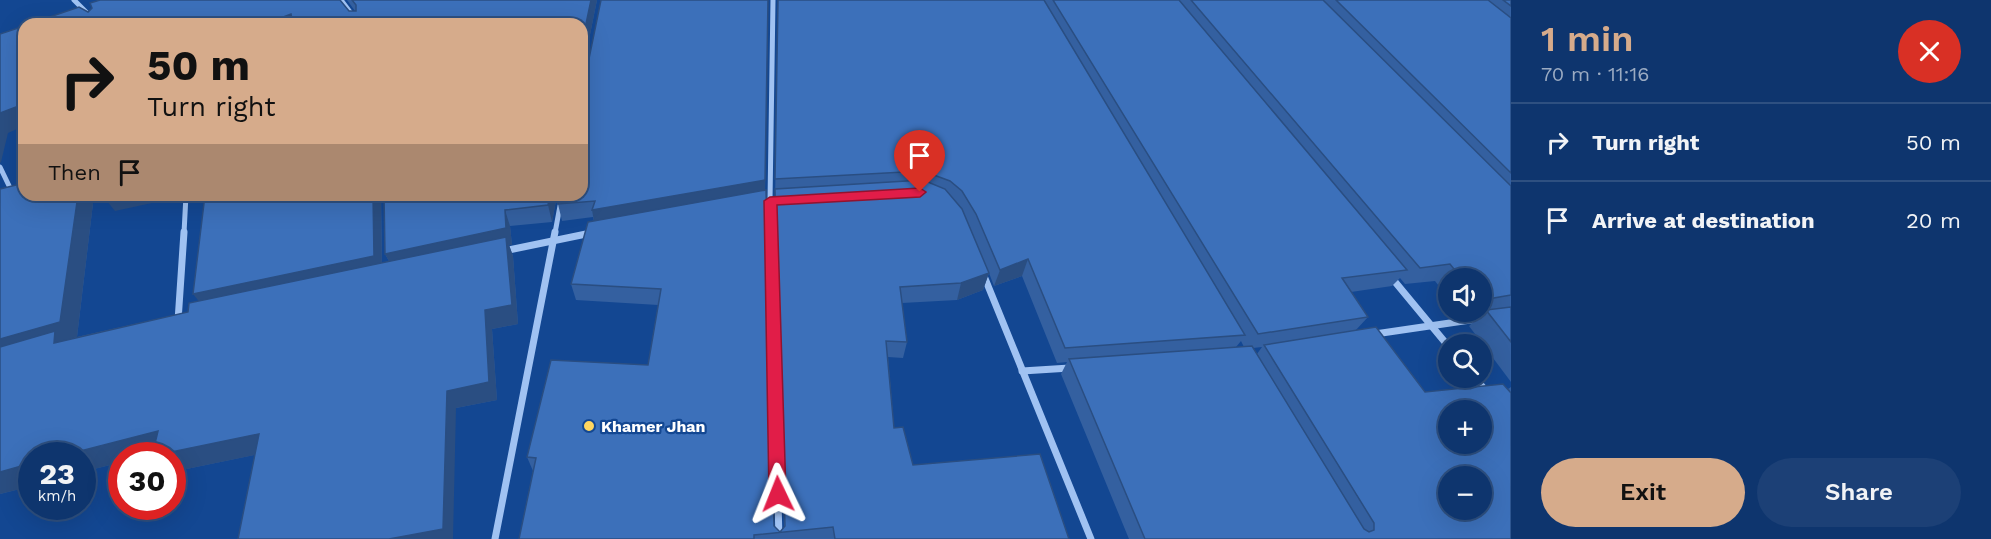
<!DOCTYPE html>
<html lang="en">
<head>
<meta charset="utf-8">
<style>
  :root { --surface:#0e356e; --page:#1c4076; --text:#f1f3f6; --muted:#9babc2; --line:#2e5081; --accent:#d6ab8b }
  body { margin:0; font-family:"Work Sans",sans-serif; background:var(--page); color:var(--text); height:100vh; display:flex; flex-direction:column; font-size:22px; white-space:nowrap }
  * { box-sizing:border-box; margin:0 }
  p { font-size:20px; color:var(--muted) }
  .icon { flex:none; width:33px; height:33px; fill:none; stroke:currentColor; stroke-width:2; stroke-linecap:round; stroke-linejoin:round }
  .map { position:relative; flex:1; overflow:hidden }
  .details { display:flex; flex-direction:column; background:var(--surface); width:480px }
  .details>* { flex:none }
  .hud { position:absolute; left:18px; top:18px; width:570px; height:183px; border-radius:18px; box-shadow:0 6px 24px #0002,0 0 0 2px var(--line); background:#d6ab8b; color:#111; overflow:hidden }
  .buttons { position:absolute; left:1438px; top:268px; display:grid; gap:12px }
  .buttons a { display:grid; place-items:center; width:54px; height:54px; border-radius:50%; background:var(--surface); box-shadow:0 6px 24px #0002,0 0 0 2px var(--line); font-size:30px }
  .speed { position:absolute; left:18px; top:442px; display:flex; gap:12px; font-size:30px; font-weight:700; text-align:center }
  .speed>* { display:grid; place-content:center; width:78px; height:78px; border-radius:50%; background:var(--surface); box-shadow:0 6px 24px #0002,0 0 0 2px var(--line); line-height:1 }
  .speed small { font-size:15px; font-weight:400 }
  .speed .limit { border:9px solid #d22; background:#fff; color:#111 }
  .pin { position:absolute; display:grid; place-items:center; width:51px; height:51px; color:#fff; margin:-62px -26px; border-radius:50% 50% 50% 0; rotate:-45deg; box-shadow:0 0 6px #0007 }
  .pin .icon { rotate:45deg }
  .me { position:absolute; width:66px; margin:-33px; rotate:358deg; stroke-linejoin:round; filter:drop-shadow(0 0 4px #0008) }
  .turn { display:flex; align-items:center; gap:21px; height:126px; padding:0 30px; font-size:27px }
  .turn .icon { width:78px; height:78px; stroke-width:2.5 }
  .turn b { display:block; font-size:42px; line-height:51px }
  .then { display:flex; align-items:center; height:57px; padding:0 30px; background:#0003; gap:12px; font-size:22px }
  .round { display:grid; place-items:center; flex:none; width:63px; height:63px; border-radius:32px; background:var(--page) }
  .summary { display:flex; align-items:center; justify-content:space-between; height:102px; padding:0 30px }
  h1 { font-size:36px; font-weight:600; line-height:45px; color:var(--accent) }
  .action { display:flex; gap:12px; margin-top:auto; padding:12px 30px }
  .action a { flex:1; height:69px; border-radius:36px; background:var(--accent); color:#111; font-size:24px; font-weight:600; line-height:69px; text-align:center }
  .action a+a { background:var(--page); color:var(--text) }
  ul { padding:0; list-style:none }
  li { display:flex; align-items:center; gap:18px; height:78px; padding:0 30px; border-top:2px solid var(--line) }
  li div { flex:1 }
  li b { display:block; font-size:22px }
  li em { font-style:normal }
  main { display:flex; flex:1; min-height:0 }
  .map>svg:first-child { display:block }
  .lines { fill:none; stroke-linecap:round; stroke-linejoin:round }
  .minor-far1 { stroke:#a0c2f2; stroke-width:5 }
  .minor { stroke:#a0c2f2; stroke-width:7 }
  .wall { fill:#3460a0; fill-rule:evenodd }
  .shaded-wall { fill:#2a4e82 }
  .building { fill:#3c70ba; stroke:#2a4e82; stroke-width:1.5; fill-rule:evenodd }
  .route { fill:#e11d48; stroke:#92132f; stroke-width:1.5 }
  .poi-dot { fill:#ffd660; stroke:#134792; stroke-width:2 }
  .labels { text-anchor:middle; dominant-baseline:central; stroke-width:4.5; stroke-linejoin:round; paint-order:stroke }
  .poi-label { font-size:16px; font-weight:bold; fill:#fff; stroke:#134792; text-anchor:start }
</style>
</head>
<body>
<main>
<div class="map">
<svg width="1511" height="539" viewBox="0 0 1511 539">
  <rect width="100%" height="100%" fill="#134792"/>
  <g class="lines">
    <g class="minor-far1">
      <polyline points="74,0 98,24"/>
      <polyline points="341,0 359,24"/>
      <polyline points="773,0 770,201 773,201"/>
      <polyline points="0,167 13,194"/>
      <polyline points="758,203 770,201 771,233"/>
      <polyline points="184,233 186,195"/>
      <polyline points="555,233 562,195"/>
    </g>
    <g class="minor">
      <polyline points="771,232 779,539"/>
      <polyline points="504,251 591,233"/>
      <polyline points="984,276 1091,539"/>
      <polyline points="1391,277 1449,347"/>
      <polyline points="178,321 184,232"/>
      <polyline points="1375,334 1484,318"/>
      <polyline points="1022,371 1070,368"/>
      <polyline points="1475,378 1486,391"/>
      <polyline points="495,539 555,232"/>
    </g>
  </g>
  <g class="wall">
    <polygon points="347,0 597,0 582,74 582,24 88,12 355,11"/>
    <path d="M768,0L765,190L774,526L780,532L784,527L775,206L778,0H1511V382L1469,326L1484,312L1461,316L1458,312H1482V279H1449V299L1435,281L1405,284L1400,278L1392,286L1351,292L1368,317L1355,331L1425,392L1508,389L1511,387V539H1129L1061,374L1067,362L1057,363L1022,276L994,286L989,273L983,290L957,300L902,303L907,342L903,358L888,357L894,428L913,465L1069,539H519L533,471L527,457L648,365L658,305L576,300L571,284L594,221L593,217L562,221L558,204ZM1241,341L1244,347H1236ZM1262,347L1257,354L1253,348Z"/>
    <polygon points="0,189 94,195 77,337 188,312 199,301 205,195 381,195 382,263 389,261 385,254 384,195 557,195 552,222 510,226 512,245 509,245 513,256 518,324 492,329 497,400 456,408 254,455 172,472 172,456 153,454 146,456 122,456 122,462 82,472 82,456 32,486 0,494"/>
  </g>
  <g class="shaded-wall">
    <polygon points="591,0 597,0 582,74 582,43"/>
    <polygon points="768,0 765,197 595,227 592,210"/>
    <polygon points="291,14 297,24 265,24"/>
    <polygon points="24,104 24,126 8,133 1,162 0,163 0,113"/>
    <polygon points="78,195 94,195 77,337 0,360 0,339"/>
    <polygon points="102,195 176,195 175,198 115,211"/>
    <polygon points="373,195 381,195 382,272 206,310 193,294"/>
    <polygon points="550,195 557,195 552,222 548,205"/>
    <polygon points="505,210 510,226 512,245 509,245 513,256 518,324 492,329 497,400 456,408 453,539 389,539 394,270 385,254"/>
    <polygon points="1028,259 1022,276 994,286 1000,270"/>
    <polygon points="989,273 983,290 957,300 961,283"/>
    <polygon points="158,431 177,448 146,456 122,456 122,462 82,472 82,456 61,456"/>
    <polygon points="259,434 274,451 172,472 172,456 152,456"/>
    <polygon points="32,463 32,486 0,494 0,472"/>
  </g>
  <g class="building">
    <polygon points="100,0 340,0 349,11 356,11 356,5 352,0 591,0 582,43 582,24 293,24 291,14 265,24 29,24 79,7 88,12 92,8 90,3"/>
    <polygon points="601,0 768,0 765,180 592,210 595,201 558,204 560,195 582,195 582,85 584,83"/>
    <polygon points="778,0 1044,0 1245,335 1065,348 1028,259 1000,270 976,214 962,191 950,181 923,171 775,179"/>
    <polygon points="1053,0 1179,0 1407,270 1342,278 1368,317 1258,334"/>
    <polygon points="1191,0 1323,0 1511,186 1511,295 1482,300 1482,279 1462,279 1450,264 1420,268"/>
    <polygon points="1336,0 1488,0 1511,18 1511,173"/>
    <polygon points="1503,0 1511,0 1511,6"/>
    <polygon points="24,26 24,104 0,113 0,34"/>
    <polygon points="923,180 945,189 962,209 989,273 961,283 900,287 907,342 886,341 894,428 903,427 913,465 1040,454 1069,539 835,539 833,527 754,535 754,539 519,539 536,458 527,457 551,360 648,365 661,289 571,284 588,222 766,190 774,526 780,532 785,526 775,189"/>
    <polygon points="24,183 24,195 78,195 60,322 0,339 0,189"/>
    <polygon points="205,195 373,195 374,256 193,294"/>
    <polygon points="384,195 550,195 548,205 505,210 506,228 385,254"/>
    <polygon points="506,237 512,305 485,310 489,382 447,391 443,529 389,539 238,539 259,434 152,456 158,431 61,456 32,456 32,463 0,472 0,347 55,331 54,343 188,312 189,303"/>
    <polygon points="1511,307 1511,342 1486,310"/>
    <path d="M1376,327L1425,392L1503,384L1511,393V539H1145L1069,359L1252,346L1364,529L1369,532L1374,530V523L1264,345ZM1449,411H1482V444H1449ZM1449,477H1482V510H1449Z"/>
  </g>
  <polygon class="route" points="920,188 926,192 920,197 777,205 786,494 784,499 778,502 772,499 769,494 764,201 770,197"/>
  <circle class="poi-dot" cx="589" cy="426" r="6"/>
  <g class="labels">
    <g class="poi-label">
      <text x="601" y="426">Khamer Jhan</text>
    </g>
  </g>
</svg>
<div class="buttons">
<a><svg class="icon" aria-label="sound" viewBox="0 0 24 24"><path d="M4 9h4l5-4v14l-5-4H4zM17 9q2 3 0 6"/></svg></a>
<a><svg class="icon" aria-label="search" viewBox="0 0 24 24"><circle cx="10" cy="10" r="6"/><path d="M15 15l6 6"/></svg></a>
<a>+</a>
<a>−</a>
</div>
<div class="speed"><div>23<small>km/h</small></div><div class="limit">30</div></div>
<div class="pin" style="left:920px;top:192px;background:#d93025"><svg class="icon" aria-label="arrive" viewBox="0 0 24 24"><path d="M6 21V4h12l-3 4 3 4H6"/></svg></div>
<svg class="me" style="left:778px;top:494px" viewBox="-20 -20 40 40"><path d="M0-17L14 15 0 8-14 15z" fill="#e11d48" stroke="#fff" stroke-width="4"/></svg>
<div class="hud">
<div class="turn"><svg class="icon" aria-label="right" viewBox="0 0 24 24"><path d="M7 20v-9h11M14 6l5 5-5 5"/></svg><div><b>50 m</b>Turn right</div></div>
<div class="then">Then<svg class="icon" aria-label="arrive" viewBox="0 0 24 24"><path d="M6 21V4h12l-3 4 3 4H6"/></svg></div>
</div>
</div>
<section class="details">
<div class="summary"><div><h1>1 min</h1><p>70 m · 11:16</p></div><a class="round" style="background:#d93025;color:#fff"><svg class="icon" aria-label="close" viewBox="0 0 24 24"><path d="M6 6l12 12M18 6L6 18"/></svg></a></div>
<ul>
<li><svg class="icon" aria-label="right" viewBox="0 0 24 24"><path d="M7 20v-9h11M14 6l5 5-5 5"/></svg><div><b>Turn right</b></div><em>50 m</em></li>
<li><svg class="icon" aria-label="arrive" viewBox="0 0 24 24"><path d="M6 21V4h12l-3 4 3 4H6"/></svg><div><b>Arrive at destination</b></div><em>20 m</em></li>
</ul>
<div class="action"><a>Exit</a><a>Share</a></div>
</section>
</main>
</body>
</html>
